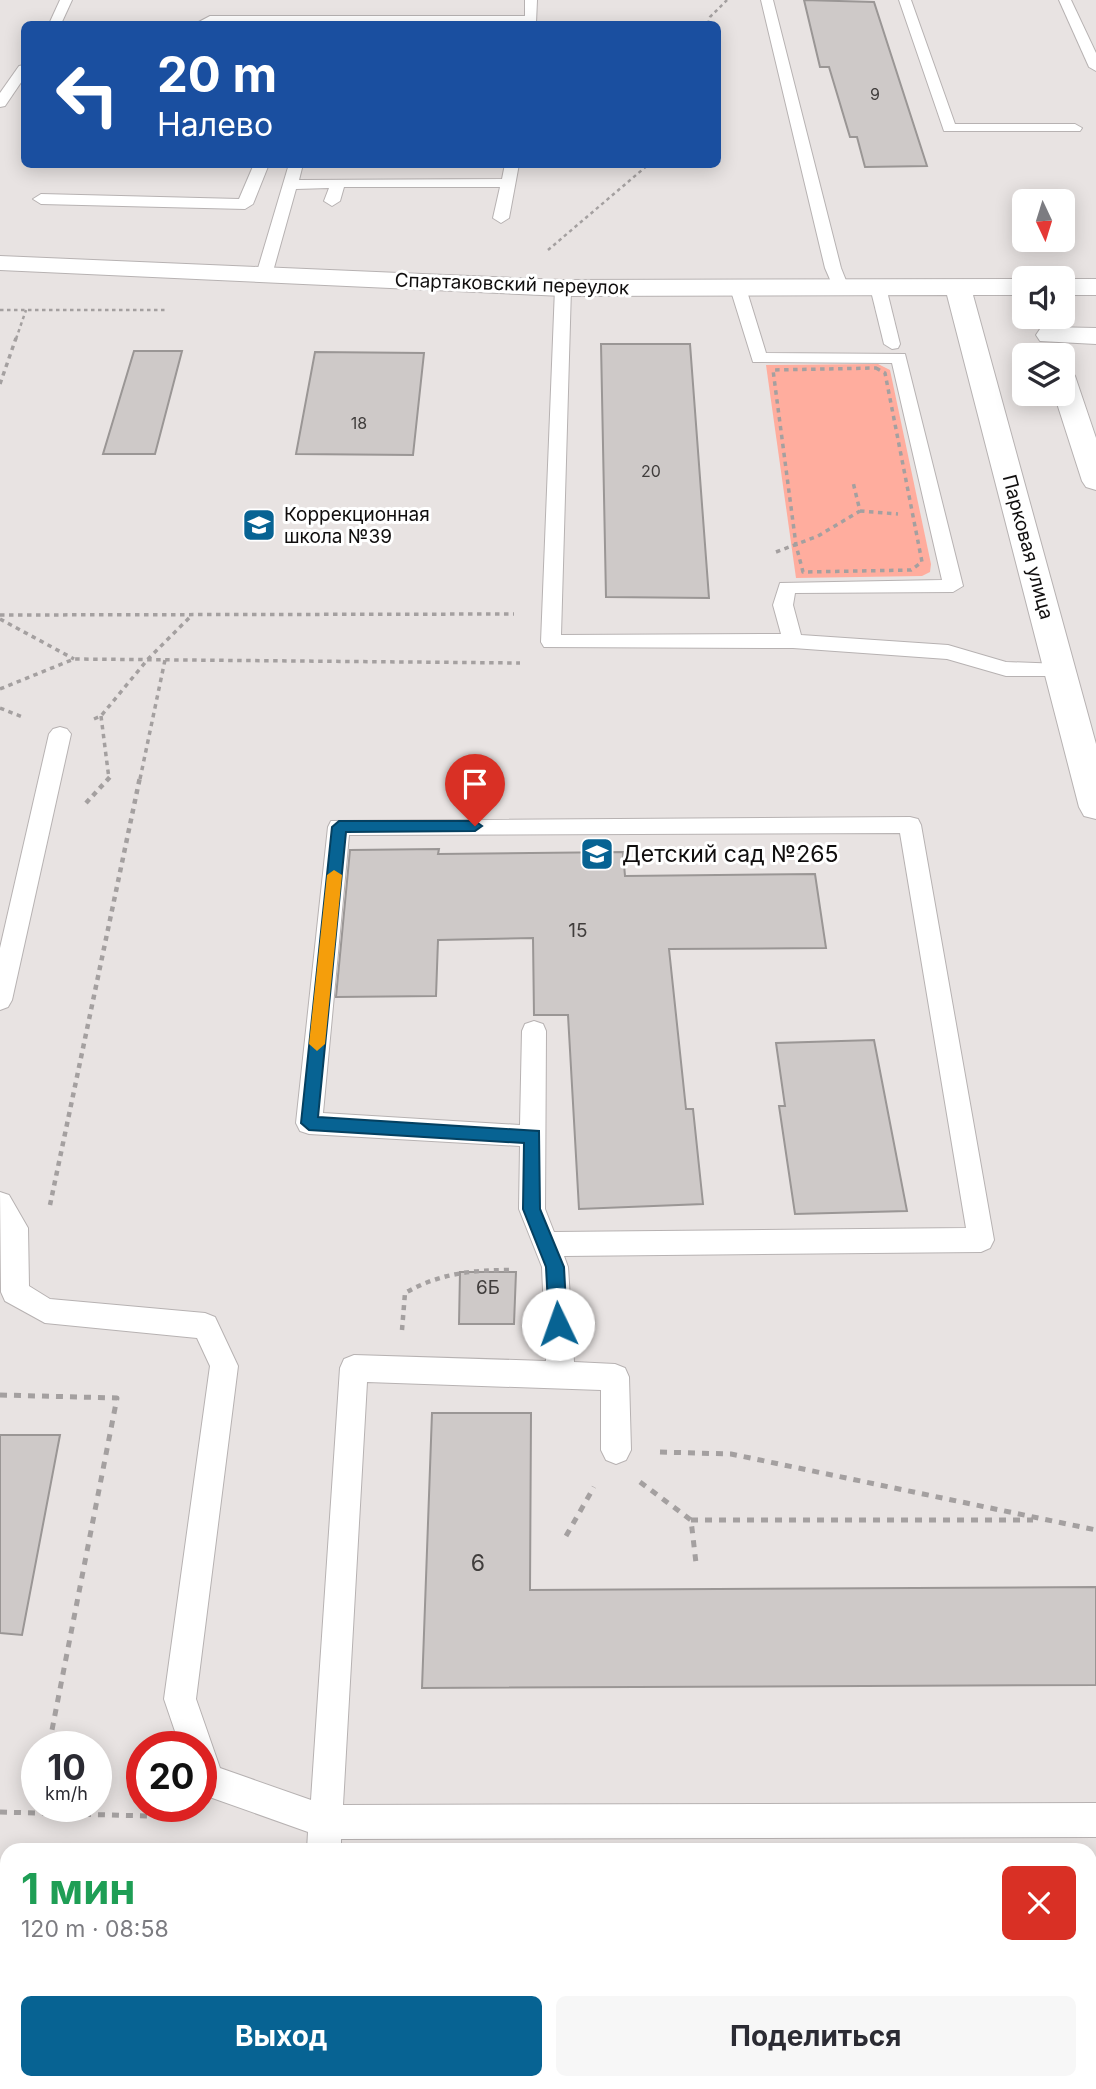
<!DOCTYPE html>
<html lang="ru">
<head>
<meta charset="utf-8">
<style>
  :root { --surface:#fff; --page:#f7f7f7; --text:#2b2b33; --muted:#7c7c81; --accent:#076393 }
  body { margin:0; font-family:Inter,sans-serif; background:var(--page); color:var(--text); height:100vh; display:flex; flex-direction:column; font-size:26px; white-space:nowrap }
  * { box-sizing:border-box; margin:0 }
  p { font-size:23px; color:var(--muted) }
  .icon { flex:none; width:38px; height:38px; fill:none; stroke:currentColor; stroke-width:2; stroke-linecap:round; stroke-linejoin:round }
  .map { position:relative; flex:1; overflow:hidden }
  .panel { position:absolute; left:0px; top:1843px; width:1097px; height:247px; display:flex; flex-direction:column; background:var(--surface); border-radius:21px 21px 0 0; box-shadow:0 4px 18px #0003 }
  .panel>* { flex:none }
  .guide { position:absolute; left:21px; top:21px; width:700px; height:147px; border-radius:10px; box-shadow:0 4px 18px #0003; background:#1a4fa0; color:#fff; overflow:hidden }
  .needle { width:46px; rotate:176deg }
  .fabs { position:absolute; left:1012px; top:189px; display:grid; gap:14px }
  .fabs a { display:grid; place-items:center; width:63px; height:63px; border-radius:10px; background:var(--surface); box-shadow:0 4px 18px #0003; font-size:35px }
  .speed { position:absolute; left:21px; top:1731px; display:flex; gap:14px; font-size:35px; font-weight:700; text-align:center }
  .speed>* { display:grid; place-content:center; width:91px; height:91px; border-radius:50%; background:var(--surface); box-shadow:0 4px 18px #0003; line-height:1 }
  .speed small { font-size:18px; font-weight:400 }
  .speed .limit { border:10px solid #d22; background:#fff; color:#111 }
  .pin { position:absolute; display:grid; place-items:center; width:60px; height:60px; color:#fff; margin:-72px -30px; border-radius:50% 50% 50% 0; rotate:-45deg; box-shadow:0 0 7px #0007 }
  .pin .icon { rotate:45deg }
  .me { position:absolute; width:77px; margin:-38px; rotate:357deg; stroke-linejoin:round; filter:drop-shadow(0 0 5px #0008) }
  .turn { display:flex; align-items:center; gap:24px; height:147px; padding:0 21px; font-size:32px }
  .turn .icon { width:91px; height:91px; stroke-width:2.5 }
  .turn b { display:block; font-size:49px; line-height:60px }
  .round { display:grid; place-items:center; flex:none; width:74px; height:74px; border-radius:10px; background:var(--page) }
  .overview { display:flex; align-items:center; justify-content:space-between; height:119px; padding:0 21px }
  h1 { font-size:42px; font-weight:700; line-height:52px; color:#1e9e55 }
  .button { display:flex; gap:14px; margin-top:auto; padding:14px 21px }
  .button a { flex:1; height:80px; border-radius:10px; background:var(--accent); color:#fff; font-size:28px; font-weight:700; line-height:80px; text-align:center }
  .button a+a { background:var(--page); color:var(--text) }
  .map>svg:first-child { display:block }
  .green { fill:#ffad9e }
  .building { fill:#cec9c8; stroke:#9a9695; stroke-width:2 }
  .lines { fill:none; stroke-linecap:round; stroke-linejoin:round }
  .lane-casing { stroke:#b7b2b2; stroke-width:2 }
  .street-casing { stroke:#b7b2b2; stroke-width:2 }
  .path-far3 { stroke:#a4a0a0; stroke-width:2.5; stroke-dasharray:3.5 3.5; stroke-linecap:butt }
  .path-far2 { stroke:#a4a0a0; stroke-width:3.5; stroke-dasharray:4.5 4.5; stroke-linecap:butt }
  .path-far1 { stroke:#a4a0a0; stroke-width:4.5; stroke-dasharray:5 5; stroke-linecap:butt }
  .path { stroke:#a4a0a0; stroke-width:5; stroke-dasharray:7 7; stroke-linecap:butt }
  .lane { fill:#fff; fill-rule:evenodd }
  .street { fill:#fff; fill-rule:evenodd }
  .route { fill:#076393; stroke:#054060; stroke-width:2 }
  .slow { fill:#f59e0b }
  .labels { text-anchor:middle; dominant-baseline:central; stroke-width:6; stroke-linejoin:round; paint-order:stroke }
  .far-number-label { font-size:16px; fill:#403d3c }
  .far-street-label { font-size:19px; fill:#100e0e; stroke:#fff }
  .far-poi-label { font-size:19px; fill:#100e0e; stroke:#fff; text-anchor:start }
  .number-label { font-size:19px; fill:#403d3c }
  .poi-label { font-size:23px; fill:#100e0e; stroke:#fff; text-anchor:start }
  .near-number-label { font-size:23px; fill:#403d3c }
</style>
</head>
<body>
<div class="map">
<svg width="1096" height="2089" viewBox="0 0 1096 2089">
  <rect width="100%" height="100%" fill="#e8e3e2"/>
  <polygon class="green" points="878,364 890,370 931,564 930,572 922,576 796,578 766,365"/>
  <g class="building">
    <polygon points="804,0 874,2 927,166 865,167 857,137 850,137 829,67 820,67"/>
    <polygon points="601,344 690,344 709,598 606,597"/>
    <polygon points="134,351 182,351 155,454 103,454"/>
    <polygon points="315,352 424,353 413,455 296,454"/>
    <polygon points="439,849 438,854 623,852 625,876 815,874 826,948 669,949 686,1109 693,1109 703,1204 579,1209 568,1015 534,1015 533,938 438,940 436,996 336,997 350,850"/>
    <polygon points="874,1040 907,1211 795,1214 779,1106 785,1106 776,1043"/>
    <polygon points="460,1272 516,1272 514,1324 459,1324"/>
    <polygon points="432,1413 531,1413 530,1590 1096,1587 1096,1685 422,1688"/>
    <polygon points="0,1435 60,1435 22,1635 0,1633"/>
  </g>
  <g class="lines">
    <defs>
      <g id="lane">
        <polygon points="60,0 72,0 61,24 49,24"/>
        <polygon points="525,0 537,0 536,23 195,24 210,16 525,16"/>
        <polygon points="761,0 773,0 841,268 849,288 847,291 835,291 825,268"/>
        <polygon points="899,0 911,0 955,124 1075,124 1082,128 1080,131 944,131"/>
        <polygon points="1059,0 1071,0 1096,53 1096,71 1089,67"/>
        <polygon points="24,65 24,78 5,106 0,107 0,93 19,66"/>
        <polygon points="254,164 269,164 253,204 245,209 41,204 33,199 41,194 239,199"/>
        <polygon points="289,164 303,164 299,180 502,179 505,164 519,164 509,218 501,223 493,218 500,187 344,187 340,201 332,206 324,201 329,188 296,189 272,275 264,280 256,275"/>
        <polygon points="878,282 886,287 900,344 898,348 892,349 884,344 870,287"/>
        <polygon points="563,283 571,288 561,635 781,634 773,605 780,583 942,580 892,363 753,362 730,288 738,283 746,288 766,353 905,354 963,586 953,592 795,593 793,605 801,635 948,645 1006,662 1062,664 1069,666 1072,671 1069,676 1006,676 947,659 793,648 544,647 541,642 555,288"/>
        <polygon points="60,727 67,729 71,734 12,1000 8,1007 0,1010 0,948 49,734 53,729"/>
        <path d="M910,817L918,819L921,825L994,1240L990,1248L981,1252L564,1256L568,1267L574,1362L615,1364L625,1368L629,1377L631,1450L626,1460L616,1464L606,1460L601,1450V1390L367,1382L343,1805L1096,1803V1837L341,1839V1850H307L308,1832L201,1794V1746H180L164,1699L210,1366L197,1338L45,1323L5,1301L1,1292L0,1192L9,1195L28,1228L29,1286L50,1299L205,1313L215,1317L238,1366L196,1699L220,1768L311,1800L340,1368L344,1359L354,1355L546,1361L542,1267L519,1209L520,1146L309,1134L300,1131L296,1123L328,827L331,821ZM900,833L966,1228L554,1232L545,1209L546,1031L543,1024L534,1021L525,1024L522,1031L520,1125L323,1113L349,835Z"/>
        <polygon points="993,2082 1029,2082 1030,2089 994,2089"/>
      </g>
      <g id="street">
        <polygon points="0,256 563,280 1024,279 1024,295 973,295 1096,744 1096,819 1084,816 1079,807 947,295 563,296 0,270"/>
        <rect x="1062" y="279" width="34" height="16"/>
        <polygon points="1049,327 1096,328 1096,344 1040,341 1036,335 1040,329"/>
        <polygon points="1062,368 1071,370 1075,376 1096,438 1096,490 1086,487 1082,481 1054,394 1062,394"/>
        <rect x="0" y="1906" width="7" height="54"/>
        <rect x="1090" y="1937" width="6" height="54"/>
        <rect x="535" y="2082" width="56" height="7"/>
      </g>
    </defs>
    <use href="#lane" class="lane-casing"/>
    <use href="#street" class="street-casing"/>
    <g class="path-far3">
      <polyline points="708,24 710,17 727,0"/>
      <polyline points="548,250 649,164"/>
      <polyline points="0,310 167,310"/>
      <polyline points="16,339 26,310"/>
    </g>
    <g class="path-far2">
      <polygon points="876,368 885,373 922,562 911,570 803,572 796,545 773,370"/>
      <polyline points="0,384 16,338"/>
      <polyline points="860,511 898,514"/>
      <polyline points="776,552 818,536 860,511 853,482"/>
      <polyline points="0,615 514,614"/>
      <polyline points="0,619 74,659"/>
      <polyline points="0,689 74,659 520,663"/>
      <polyline points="0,708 25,718"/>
      <polyline points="101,716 109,779"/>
      <polyline points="94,719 101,716 148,659 192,615"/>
      <polyline points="140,779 165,660"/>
    </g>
    <g class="path-far1">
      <polyline points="86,803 110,777"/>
      <polyline points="50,1205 140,777"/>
      <path d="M402,1330L405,1293C440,1273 473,1270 512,1270"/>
    </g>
    <g class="path">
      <polyline points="0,1395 117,1398 51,1735"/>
      <polyline points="660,1452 731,1454 1096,1530"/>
      <polyline points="640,1482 691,1520 696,1563"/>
      <polyline points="691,1520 1033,1520"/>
      <polyline points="566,1536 594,1487"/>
      <polyline points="0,1812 185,1817"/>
    </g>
    <use href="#lane" class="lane"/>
    <use href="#street" class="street"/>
  </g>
  <polygon class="route" points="339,821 475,821 482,826 475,831 346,832 318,1117 539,1131 540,1209 564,1267 567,1324 564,1329 558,1332 552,1329 549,1324 546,1267 523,1209 524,1143 309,1130 301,1123 332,827"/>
  <polygon class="slow" points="334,870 342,875 325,1044 317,1051 309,1044 327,875"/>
  <defs>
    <symbol id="school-square" viewBox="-11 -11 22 22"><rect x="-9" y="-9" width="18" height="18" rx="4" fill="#076393" stroke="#fff"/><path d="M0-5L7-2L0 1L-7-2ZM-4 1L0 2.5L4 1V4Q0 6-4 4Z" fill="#fff"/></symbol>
  </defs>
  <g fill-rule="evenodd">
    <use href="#school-square" x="240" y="506" width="38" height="38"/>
    <use href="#school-square" x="578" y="835" width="38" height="38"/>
  </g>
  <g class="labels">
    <g class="far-number-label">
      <text x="875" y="94">9</text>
      <text x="359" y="423">18</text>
      <text x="651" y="471">20</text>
    </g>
    <g class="far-street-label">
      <text transform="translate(512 284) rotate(2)">Спартаковский переулок</text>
      <text transform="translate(1028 547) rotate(75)">Парковая улица</text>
    </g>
    <g class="far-poi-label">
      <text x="284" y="514">Коррекционная<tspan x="284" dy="22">школа №39</tspan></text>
    </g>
    <g class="number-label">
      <text x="578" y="930">15</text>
      <text x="488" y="1287">6Б</text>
    </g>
    <g class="poi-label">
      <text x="622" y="854">Детский сад №265</text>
    </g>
    <g class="near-number-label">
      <text x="478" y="1563">6</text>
    </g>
  </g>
</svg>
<div class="fabs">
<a><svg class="needle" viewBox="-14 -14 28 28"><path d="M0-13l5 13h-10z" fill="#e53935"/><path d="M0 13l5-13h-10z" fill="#7c7c81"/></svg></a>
<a><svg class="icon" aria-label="sound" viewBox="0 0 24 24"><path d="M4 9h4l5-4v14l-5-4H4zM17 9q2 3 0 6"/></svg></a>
<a><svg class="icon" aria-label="layers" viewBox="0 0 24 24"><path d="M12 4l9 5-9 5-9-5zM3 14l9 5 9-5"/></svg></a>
</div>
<div class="speed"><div>10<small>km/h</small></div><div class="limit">20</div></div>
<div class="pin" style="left:475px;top:826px;background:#d93025"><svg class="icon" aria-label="arrive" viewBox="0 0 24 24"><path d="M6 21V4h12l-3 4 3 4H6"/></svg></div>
<svg class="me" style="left:558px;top:1324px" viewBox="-20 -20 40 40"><circle r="19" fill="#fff"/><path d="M0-13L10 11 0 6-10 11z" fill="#076393"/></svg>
<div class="guide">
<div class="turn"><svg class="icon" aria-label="left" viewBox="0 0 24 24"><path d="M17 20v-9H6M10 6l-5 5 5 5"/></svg><div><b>20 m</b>Налево</div></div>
</div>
<section class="panel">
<div class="overview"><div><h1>1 мин</h1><p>120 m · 08:58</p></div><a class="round" style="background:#d93025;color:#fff"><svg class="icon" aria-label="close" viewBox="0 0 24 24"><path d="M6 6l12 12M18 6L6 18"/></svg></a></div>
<div class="button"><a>Выход</a><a>Поделиться</a></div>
</section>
</div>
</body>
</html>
